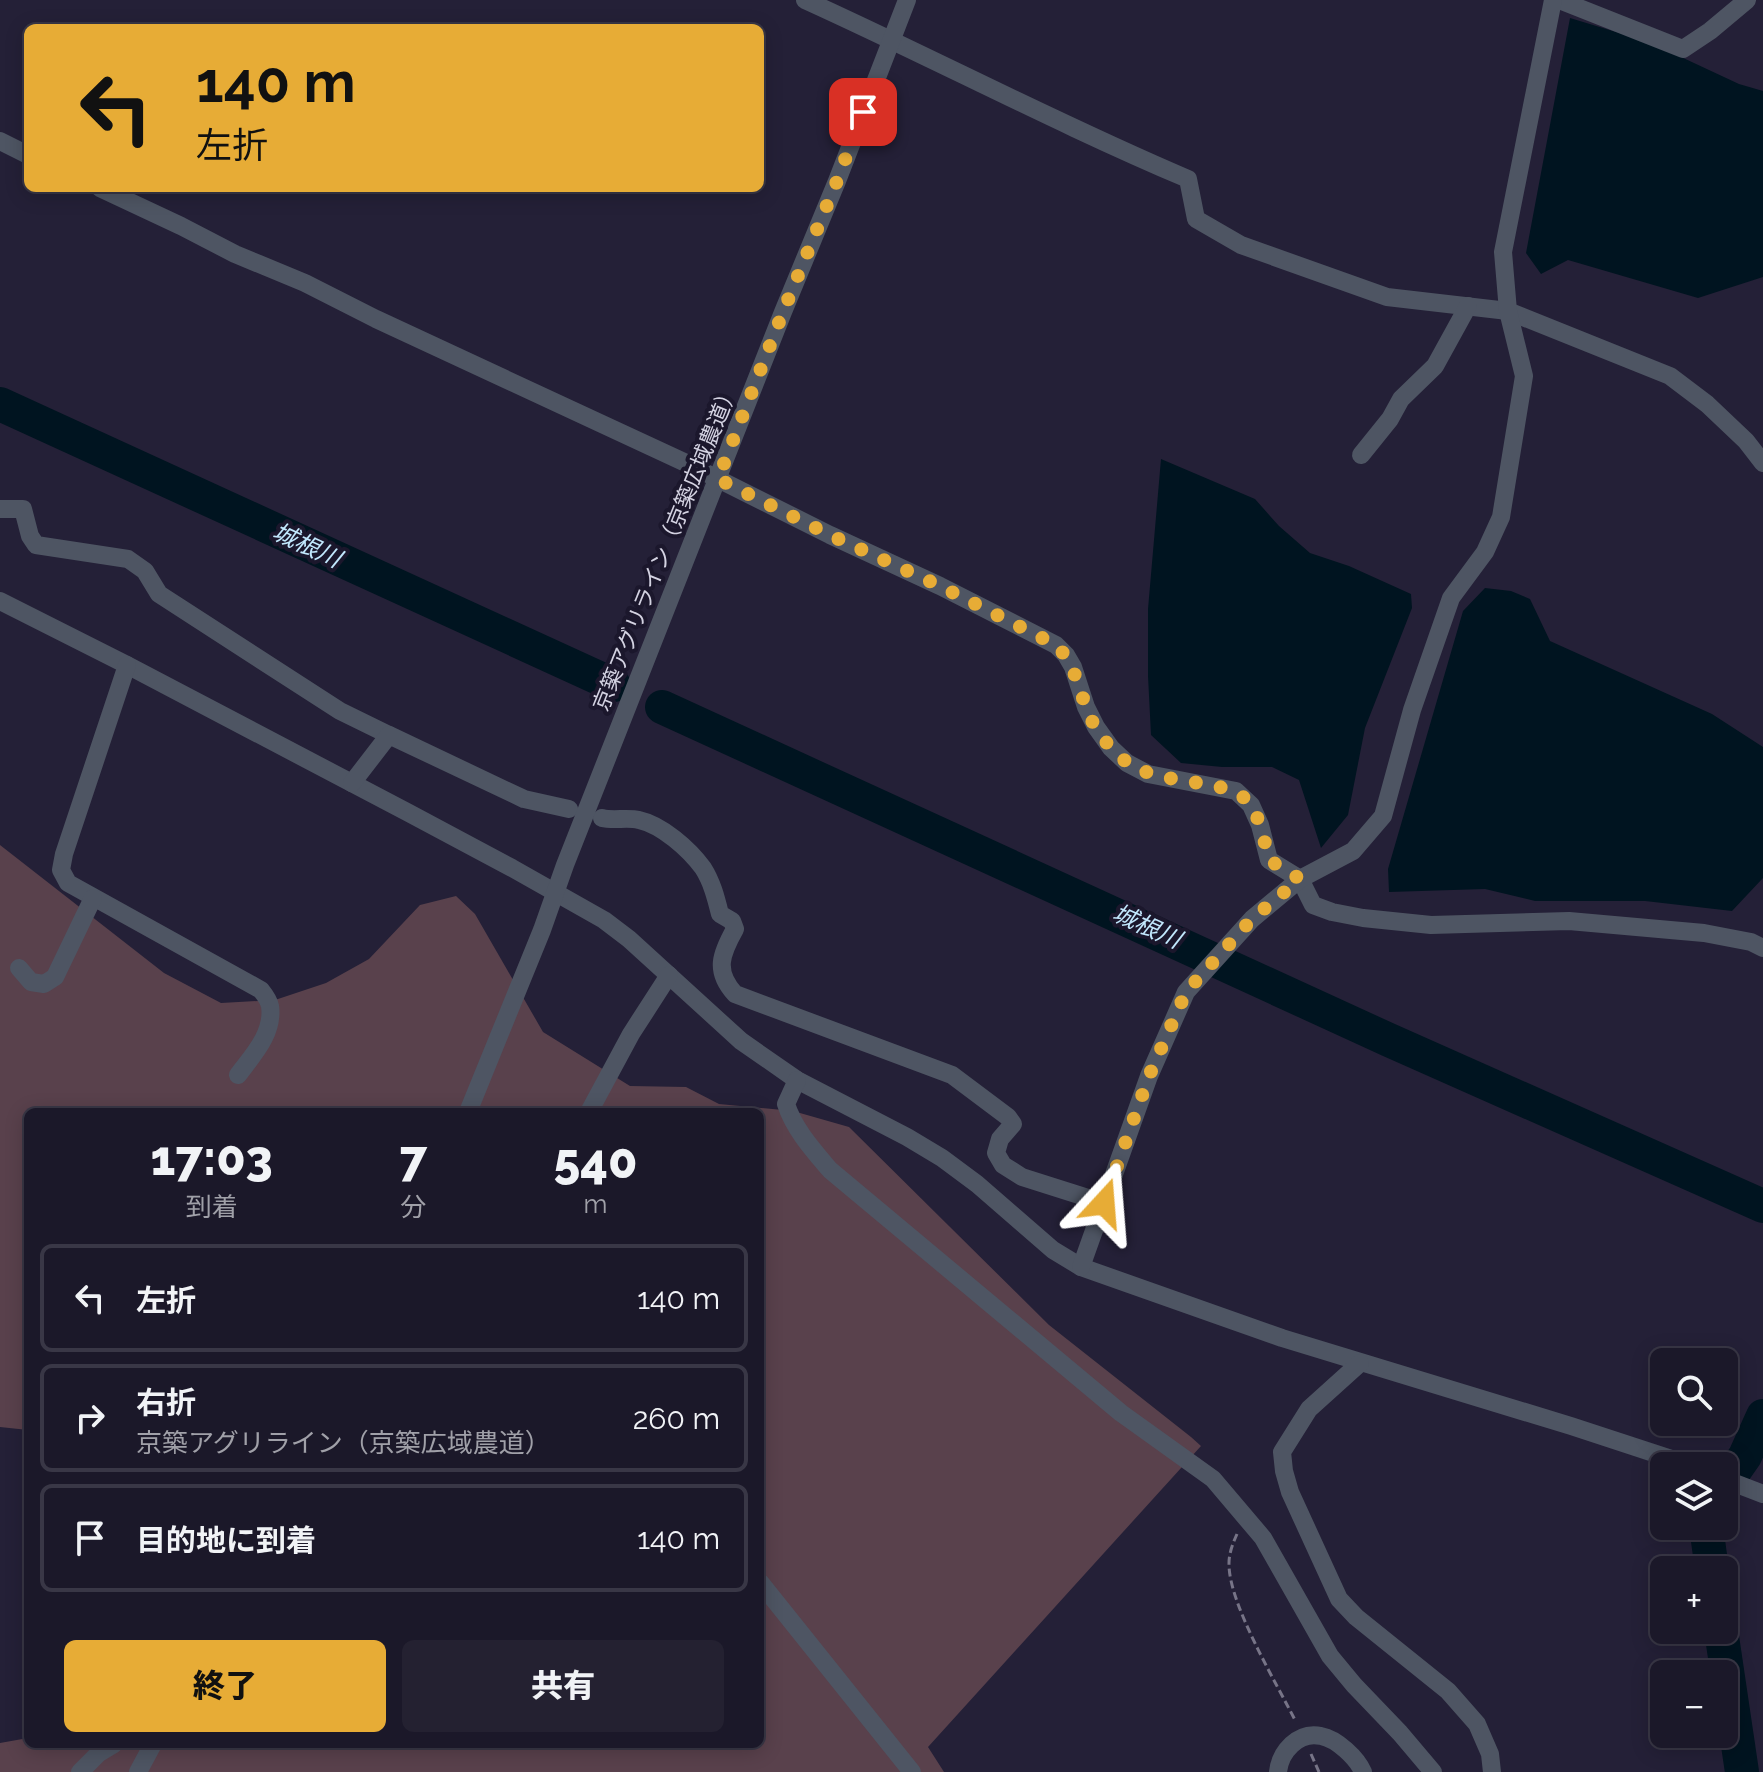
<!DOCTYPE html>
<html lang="ja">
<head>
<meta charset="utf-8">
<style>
  :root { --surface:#1b1829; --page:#242131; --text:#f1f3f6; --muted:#a0a0a8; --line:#393746; --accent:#e7ac36 }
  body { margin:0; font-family:Raleway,"Noto Sans JP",sans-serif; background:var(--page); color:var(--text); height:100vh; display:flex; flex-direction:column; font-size:30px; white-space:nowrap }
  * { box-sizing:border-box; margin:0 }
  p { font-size:26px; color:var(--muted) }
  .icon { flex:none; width:44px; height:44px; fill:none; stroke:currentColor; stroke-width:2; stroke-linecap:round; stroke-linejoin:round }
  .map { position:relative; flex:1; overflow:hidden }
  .drawer { position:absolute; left:24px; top:1108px; width:740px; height:640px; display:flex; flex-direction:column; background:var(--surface); border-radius:12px; box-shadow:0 4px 20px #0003,0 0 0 2px var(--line) }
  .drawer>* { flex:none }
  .guide { position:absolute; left:24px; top:24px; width:740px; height:168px; border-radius:12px; box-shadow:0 4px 20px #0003,0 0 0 2px var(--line); background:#e7ac36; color:#111; overflow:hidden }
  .fabs { position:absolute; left:1650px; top:1348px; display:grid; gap:16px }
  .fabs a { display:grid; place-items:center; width:88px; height:88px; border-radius:12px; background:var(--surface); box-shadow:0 4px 20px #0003,0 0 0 2px var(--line); font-size:40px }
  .pin { position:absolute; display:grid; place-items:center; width:68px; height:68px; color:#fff; margin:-34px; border-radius:16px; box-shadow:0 4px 12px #0006 }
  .me { position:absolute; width:88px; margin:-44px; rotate:19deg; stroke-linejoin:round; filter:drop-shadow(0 0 6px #0008) }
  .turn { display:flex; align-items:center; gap:28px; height:168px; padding:0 40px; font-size:36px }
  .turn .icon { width:104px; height:104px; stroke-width:2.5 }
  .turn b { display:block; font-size:56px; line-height:68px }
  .eta { display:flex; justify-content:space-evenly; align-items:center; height:136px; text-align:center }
  .eta b { font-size:48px; font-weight:800; line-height:56px }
  .button { display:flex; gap:16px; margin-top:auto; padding:16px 40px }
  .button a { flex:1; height:92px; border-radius:12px; background:var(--accent); color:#111; font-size:32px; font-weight:800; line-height:92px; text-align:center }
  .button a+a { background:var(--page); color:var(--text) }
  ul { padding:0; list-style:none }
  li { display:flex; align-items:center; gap:24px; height:108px; margin:0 16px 12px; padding:0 24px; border:4px solid var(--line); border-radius:12px }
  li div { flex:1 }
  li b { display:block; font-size:30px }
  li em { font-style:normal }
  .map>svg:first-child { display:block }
  .green { fill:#59414c }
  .water { fill:#001420 }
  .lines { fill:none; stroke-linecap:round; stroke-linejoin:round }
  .river { stroke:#001420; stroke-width:34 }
  .path { stroke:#777487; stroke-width:3; stroke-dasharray:8 4; stroke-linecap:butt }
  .minor { stroke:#4e5563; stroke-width:18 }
  .route { stroke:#e7ac36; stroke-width:14; stroke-dasharray:0 25.2 }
  .labels { text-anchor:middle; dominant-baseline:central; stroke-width:8; stroke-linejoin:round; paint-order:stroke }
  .street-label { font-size:22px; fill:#d4d3e2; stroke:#1b172c }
  .water-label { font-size:24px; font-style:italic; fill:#c2e8fd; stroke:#1b172c }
</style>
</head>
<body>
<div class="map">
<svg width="1763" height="1772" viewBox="0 0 1763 1772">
  <rect width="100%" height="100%" fill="#242037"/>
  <polygon class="green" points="0,845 164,973 221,1003 275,1000 326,983 369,959 420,905 456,896 475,914 543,1032 630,1086 686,1087 719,1104 793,1111 849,1127 1049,1325 1191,1437 1201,1446 928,1747 944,1772 0,1772 0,1743 28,1738 28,1744 760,1744 760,1112 28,1112 28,1430 0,1427"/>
  <g class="water">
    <polygon points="1570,18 1649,42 1739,84 1763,91 1763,277 1698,298 1568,260 1541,274 1526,253"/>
    <polygon points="1161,459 1255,499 1279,526 1310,553 1349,566 1411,594 1412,608 1365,728 1348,815 1321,848 1299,780 1272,767 1222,767 1181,763 1151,735 1148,676 1148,609"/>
    <polygon points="1485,588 1511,591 1530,599 1550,641 1712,714 1763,747 1763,878 1732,911 1645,901 1535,901 1485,889 1389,892 1388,869 1463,611"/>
  </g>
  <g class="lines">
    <g class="river">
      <polyline points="0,404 614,685"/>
      <polyline points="662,707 1389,1040 1763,1206"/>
      <polyline points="1724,1486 1745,1456 1763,1416"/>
      <polyline points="1706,1526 1712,1570"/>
      <polyline points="1721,1630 1742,1772"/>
    </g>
    <g class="path">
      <path d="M1237,1534C1233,1543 1229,1553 1229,1563C1228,1603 1277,1684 1296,1722"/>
      <polyline points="1311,1754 1319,1772"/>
    </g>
    <g class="minor">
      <path d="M805,0C933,58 1058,124 1188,179L1196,219L1241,245L1387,297L1508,311L1670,376L1707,404L1746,441L1763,463"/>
      <polyline points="1559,0 1683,49 1710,31 1747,0"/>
      <polyline points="0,141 28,155"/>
      <polyline points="100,188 181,226 235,254 305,283 376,319 686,463 830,535 940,586 1056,645 1066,655 1073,667 1086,707 1096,727 1111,748 1127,763 1148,774 1236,791 1251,805 1260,825 1269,860 1300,879 1313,905 1332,912 1363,918 1431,925 1569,921 1704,933 1751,942 1763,948"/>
      <polyline points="1361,455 1390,419 1401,399 1435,366 1468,306"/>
      <polyline points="0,509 23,509 30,536 36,545 128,559 145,571 159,594 340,711 389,735"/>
      <polyline points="0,601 127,665 407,812 512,868 604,920 629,939 741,1041 797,1080 907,1137 942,1158 977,1184 1053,1250 1081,1267 1282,1338 1571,1426 1693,1466"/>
      <path d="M127,665L64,854L61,870L68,883L261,990C265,995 269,1000 270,1006C274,1033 253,1055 238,1075"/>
      <polyline points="352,783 389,735 524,799 569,809"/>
      <path d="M602,818C614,821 627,817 639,820C662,825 689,849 703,868C712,882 716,898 720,914L732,921L735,929C721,954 714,971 735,994L952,1075L1008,1117L1013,1124L1000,1139L996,1153L1003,1165L1022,1177L1104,1203"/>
      <polyline points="19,968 31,982 44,984 55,977 93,898"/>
      <path d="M797,1080L786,1104C794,1129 813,1150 830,1170L1121,1413L1213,1479L1263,1538L1330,1656L1354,1685L1400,1733L1433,1772"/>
      <polyline points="468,1112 542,930 565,865 783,312 837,181 907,0"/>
      <polyline points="589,1112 631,1034 669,975"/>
      <polyline points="1081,1267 1149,1076 1186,992 1252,919 1300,879 1353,851 1383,816 1412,710 1451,598 1485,552 1501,517 1524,376 1508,311 1503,252 1553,0"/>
      <polyline points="1360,1363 1309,1409 1282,1452 1284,1471 1290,1492 1339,1599 1356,1617 1448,1691 1477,1724 1490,1754 1492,1772"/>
      <polyline points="1724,1479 1763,1494"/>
      <polyline points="760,1582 912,1772"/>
      <polyline points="80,1772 99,1753 114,1744"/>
      <polyline points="138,1772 153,1744"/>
      <path d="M1278,1772C1280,1752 1298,1731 1321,1736C1337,1739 1357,1758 1363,1772"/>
    </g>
  </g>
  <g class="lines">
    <path class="route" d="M863,112L837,181L783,312L718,479L830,535L940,586L1056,645C1073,662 1077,682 1085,704C1092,726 1106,745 1123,759C1155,788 1228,776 1248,802C1261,818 1264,841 1269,860L1300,879L1252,919L1186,992L1149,1076L1104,1203"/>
  </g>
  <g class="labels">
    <g class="street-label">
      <text transform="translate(665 547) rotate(-68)">京築アグリライン（京築広域農道）</text>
    </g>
    <g class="water-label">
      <text transform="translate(307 545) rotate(25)">城根川</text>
      <text transform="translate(1147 926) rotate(24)">城根川</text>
    </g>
  </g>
</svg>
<div class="fabs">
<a><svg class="icon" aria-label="search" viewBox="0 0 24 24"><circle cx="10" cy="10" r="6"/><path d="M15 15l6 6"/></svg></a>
<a><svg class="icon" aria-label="layers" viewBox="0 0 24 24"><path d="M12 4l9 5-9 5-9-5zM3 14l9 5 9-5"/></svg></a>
<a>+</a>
<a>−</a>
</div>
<div class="pin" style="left:863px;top:112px;background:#d93025"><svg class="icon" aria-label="arrive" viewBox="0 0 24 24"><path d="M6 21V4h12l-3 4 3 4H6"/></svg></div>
<svg class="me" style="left:1104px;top:1203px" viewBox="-20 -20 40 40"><path d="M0-17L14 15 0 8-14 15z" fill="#e7ac36" stroke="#fff" stroke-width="4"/></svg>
<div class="guide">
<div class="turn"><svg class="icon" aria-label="left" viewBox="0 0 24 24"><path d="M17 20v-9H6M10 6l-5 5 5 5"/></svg><div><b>140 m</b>左折</div></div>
</div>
<section class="drawer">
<div class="eta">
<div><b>17:03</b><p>到着</p></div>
<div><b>7</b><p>分</p></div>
<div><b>540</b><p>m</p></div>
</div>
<ul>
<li><svg class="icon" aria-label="left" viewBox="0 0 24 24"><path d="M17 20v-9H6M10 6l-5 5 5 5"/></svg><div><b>左折</b></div><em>140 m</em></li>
<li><svg class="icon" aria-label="right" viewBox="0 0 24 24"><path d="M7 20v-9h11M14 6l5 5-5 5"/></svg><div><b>右折</b><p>京築アグリライン（京築広域農道）</p></div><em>260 m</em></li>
<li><svg class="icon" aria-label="arrive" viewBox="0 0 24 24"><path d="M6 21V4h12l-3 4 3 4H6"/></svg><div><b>目的地に到着</b></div><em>140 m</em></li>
</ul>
<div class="button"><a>終了</a><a>共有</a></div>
</section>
</div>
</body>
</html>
